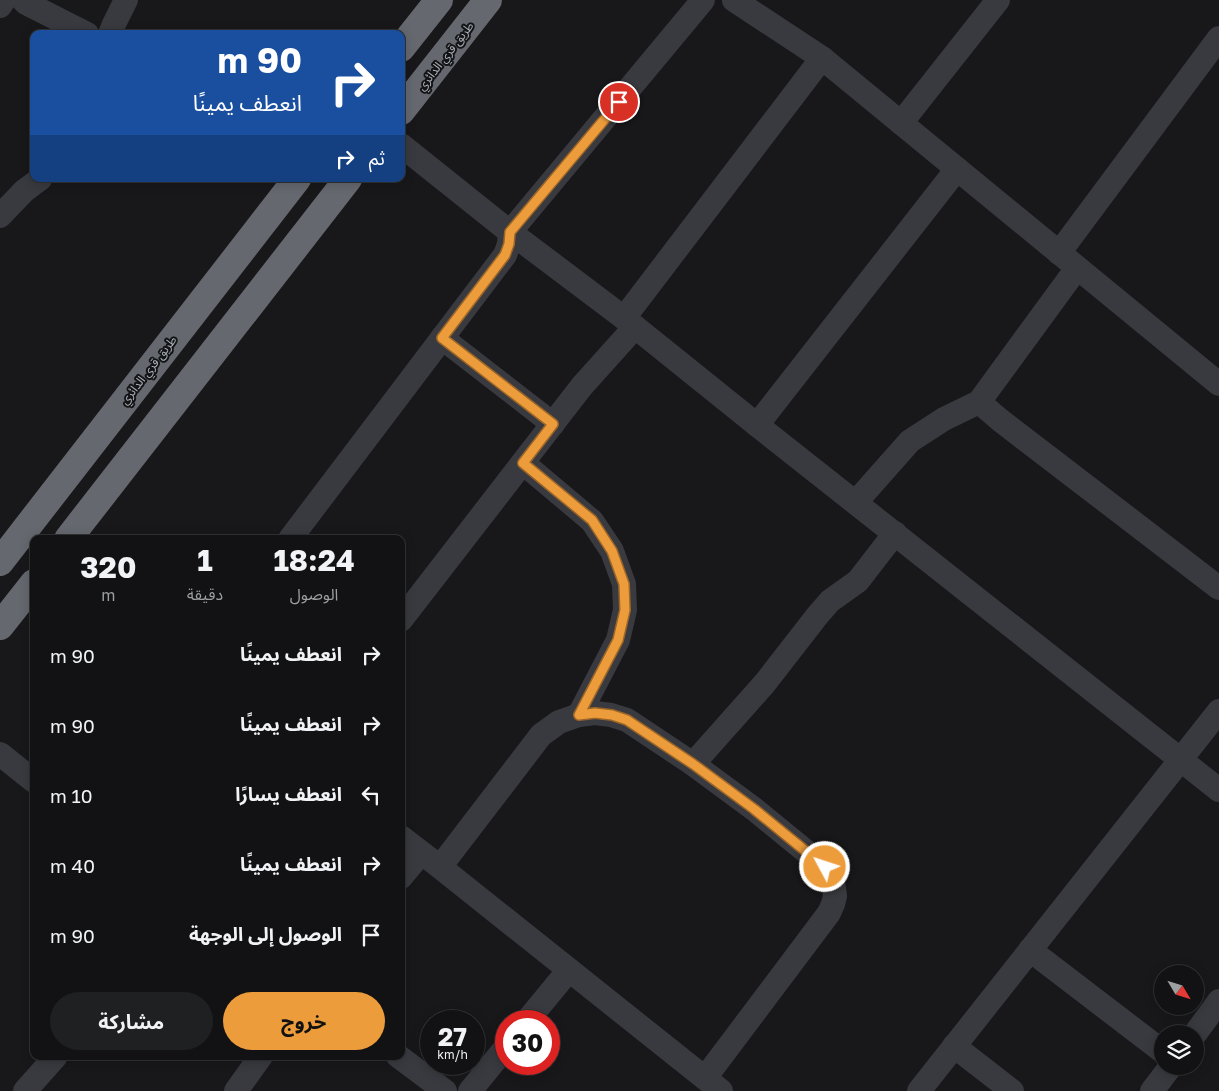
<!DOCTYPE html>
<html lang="ar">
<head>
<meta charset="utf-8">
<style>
  :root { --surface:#121214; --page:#1f2022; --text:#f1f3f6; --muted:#9c9ea0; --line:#313234; --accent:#ed9c3c }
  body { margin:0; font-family:"Golos Text","Noto Sans Arabic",sans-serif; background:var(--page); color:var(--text); direction:rtl; height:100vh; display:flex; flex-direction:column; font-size:19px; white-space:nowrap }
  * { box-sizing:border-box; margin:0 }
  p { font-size:16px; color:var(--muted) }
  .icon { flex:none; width:28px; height:28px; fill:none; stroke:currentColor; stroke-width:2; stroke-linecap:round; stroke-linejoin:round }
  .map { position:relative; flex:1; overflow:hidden; direction:ltr }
  .side { position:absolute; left:30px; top:535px; width:375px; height:525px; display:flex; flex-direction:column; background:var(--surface); border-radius:10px; box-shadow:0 2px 12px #0003,0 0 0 1px var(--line); direction:rtl }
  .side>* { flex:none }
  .hud { position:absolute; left:30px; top:30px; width:375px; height:152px; border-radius:10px; box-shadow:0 2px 12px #0003,0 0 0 1px var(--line); direction:rtl; background:#1a4fa0; color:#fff; overflow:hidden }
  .needle { width:32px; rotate:128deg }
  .controls { position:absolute; left:1154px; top:965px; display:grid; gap:10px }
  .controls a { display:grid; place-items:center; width:50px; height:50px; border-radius:50%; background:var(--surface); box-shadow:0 2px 12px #0003,0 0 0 1px var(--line); font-size:25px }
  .speed { position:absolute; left:420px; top:1010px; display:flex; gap:10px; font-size:25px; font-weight:700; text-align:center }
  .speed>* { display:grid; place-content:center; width:65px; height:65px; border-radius:50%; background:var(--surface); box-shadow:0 2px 12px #0003,0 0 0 1px var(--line); line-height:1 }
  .speed small { font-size:12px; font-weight:400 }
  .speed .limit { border:8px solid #d22; background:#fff; color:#111 }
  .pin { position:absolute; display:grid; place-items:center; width:42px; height:42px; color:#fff; margin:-21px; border:2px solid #fff; border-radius:50%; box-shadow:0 1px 5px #0007 }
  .me { position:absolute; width:55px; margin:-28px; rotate:310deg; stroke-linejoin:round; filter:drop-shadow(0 0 4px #0008) }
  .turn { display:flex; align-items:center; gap:18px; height:105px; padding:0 20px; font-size:22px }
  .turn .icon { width:65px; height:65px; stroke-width:2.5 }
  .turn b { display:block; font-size:35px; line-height:42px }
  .then { display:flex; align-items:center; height:48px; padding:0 20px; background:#0003; gap:10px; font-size:19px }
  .eta { display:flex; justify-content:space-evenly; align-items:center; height:85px; text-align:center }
  .eta b { font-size:30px; font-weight:700; line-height:35px }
  .action { display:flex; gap:10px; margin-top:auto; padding:10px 20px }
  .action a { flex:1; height:58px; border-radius:30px; background:var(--accent); color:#111; font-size:20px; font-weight:700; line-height:58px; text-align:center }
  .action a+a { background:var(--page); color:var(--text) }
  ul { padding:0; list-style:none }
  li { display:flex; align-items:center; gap:15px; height:70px; padding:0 20px }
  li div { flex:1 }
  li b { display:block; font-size:19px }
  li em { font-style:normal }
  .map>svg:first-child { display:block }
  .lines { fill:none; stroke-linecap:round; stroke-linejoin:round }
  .street { stroke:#393a3f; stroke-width:24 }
  .highway { stroke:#65696f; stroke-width:28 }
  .route-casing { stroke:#9a6527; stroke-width:12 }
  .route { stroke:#ed9c3c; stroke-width:9 }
  .labels { text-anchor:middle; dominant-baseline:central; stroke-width:4; stroke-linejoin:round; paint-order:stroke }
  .street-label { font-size:12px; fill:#aab1b9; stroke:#131315 }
</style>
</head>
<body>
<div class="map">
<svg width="1219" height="1091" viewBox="0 0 1219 1091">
  <rect width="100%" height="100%" fill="#18181a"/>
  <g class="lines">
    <g class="street">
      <polyline points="23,0 26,3 87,34"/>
      <polyline points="734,0 822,58 1219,384"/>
      <polyline points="0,6 4,0"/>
      <polyline points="110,34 114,24 126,0"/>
      <polyline points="901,123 998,0"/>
      <polyline points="401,145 510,232 624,318 757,425 1219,790"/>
      <polyline points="0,216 24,191 40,179"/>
      <polyline points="1059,253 1219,38"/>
      <polyline points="624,318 822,58"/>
      <polyline points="442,338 553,424"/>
      <polyline points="979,402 1000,420 1219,588"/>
      <polyline points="757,425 957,169"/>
      <polyline points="523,463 592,521 612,551 624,584 625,610 618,640 579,715"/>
      <polyline points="856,502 910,441 944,419 979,402 1077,268"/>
      <polyline points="290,539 505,255 509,244 510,232 703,0"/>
      <polyline points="401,620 582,386 635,327"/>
      <polyline points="0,754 34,781"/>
      <polyline points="693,764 765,683 817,616 830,601 858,581 895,533"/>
      <polyline points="401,837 440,867 721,1091"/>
      <polyline points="440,867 541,735 559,722 579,715 595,713 611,715 627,720 693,764 754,809 825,867 833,881 835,896 833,904 829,913 705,1078"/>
      <polyline points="401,877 421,853"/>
      <polyline points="1030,950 1162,1051"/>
      <polyline points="527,1021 569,970"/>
      <polyline points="1195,1034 1219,1001"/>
      <polyline points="954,1046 1012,1091"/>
      <polyline points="398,1056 445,1091"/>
      <polyline points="25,1091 56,1056"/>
      <polyline points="236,1091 261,1056"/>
      <polyline points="470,1091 506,1047"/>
      <polyline points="919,1091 1219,711"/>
      <polyline points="1152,1091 1171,1066"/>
    </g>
    <g class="highway">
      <polyline points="401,48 439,0"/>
      <polyline points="401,111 488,0"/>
      <polyline points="68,539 348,179"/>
      <polyline points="0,562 297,179"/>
      <polyline points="0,626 34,583"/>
    </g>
  </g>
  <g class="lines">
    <defs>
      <polyline id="route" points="619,102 510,232 509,244 505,255 442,338 553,424 523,463 592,520 612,551 624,584 625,610 618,640 579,715 595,713 612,715 627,720 693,764 754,809 825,867"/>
    </defs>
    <use href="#route" class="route-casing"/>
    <use href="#route" class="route"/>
  </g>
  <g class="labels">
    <g class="street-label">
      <text transform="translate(445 56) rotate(-52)">طريق قري الدائري</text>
      <text transform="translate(148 370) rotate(-52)">طريق قري الدائري</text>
    </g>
  </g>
</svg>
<div class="controls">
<a><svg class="needle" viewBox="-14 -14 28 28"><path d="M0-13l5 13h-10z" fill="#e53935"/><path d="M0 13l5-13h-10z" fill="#9c9ea0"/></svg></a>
<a><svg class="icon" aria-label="layers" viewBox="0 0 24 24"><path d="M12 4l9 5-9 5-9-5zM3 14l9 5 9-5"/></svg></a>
</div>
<div class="speed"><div>27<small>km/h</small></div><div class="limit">30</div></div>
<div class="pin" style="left:619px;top:102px;background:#d93025"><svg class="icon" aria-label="arrive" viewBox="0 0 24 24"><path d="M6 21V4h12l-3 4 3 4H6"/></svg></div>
<svg class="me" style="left:825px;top:867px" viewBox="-20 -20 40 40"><circle r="17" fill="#ed9c3c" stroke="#fff" stroke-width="3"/><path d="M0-11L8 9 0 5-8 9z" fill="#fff"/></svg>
<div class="hud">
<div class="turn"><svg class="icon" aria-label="right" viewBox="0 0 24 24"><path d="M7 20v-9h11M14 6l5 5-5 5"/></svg><div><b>90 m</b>انعطف يمينًا</div></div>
<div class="then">ثم<svg class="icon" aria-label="right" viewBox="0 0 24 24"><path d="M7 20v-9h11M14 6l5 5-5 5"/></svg></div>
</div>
<section class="side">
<div class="eta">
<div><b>18:24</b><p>الوصول</p></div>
<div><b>1</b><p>دقيقة</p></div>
<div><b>320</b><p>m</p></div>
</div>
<ul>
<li><svg class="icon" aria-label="right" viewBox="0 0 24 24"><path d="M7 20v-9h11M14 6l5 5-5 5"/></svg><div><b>انعطف يمينًا</b></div><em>90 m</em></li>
<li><svg class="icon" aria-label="right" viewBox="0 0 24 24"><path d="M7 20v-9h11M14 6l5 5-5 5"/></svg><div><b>انعطف يمينًا</b></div><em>90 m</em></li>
<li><svg class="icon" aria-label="left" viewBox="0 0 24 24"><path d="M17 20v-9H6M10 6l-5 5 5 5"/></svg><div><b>انعطف يسارًا</b></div><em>10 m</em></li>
<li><svg class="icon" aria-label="right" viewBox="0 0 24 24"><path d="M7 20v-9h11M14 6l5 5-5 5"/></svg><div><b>انعطف يمينًا</b></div><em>40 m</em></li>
<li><svg class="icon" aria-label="arrive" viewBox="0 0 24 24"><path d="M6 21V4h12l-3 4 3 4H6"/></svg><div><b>الوصول إلى الوجهة</b></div><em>90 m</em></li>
</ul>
<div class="action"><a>خروج</a><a>مشاركة</a></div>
</section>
</div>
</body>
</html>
